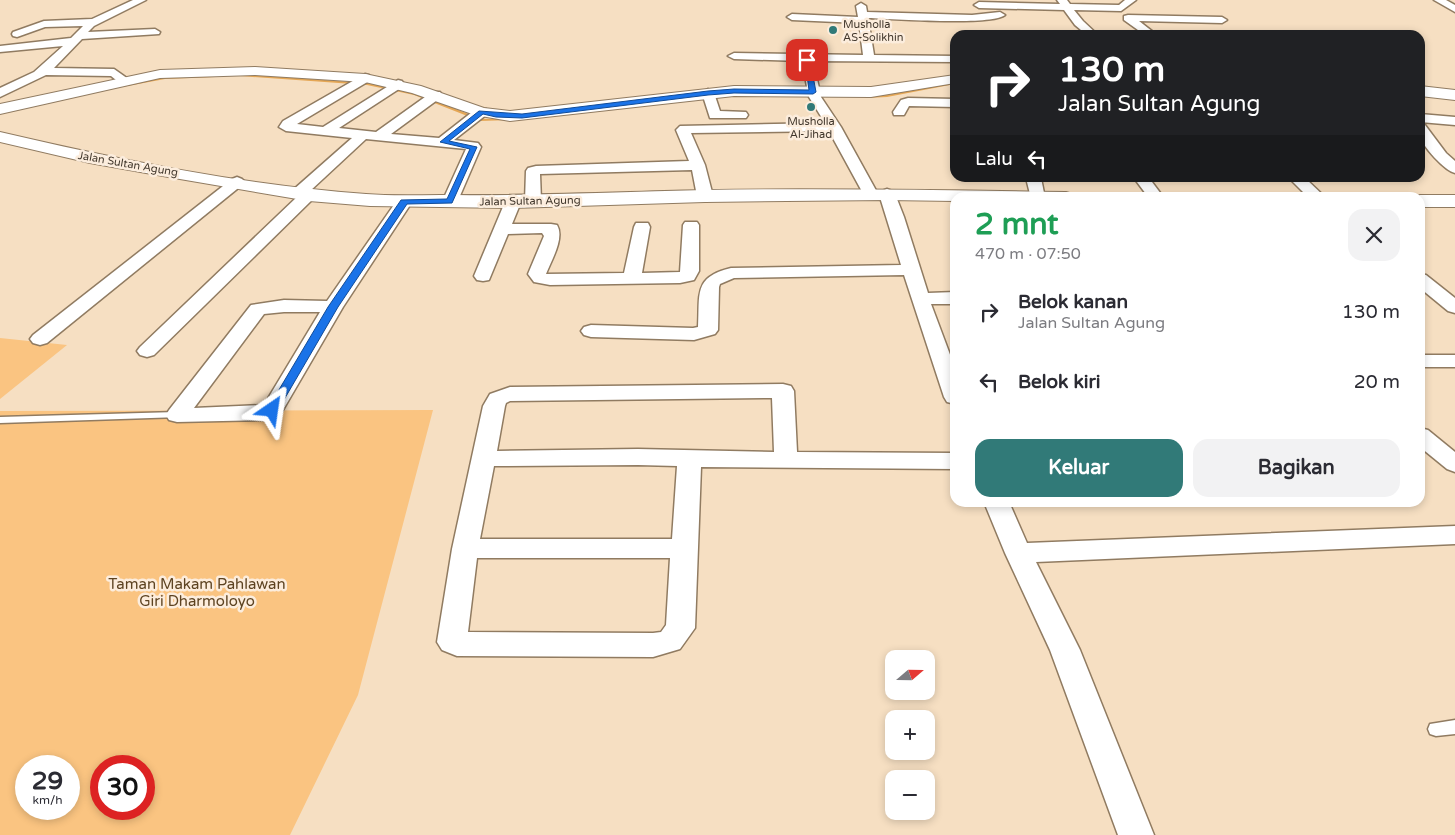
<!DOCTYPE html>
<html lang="id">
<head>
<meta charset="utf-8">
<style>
  :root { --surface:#fff; --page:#f2f2f3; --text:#2b2b33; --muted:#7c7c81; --accent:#317a78 }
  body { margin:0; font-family:"Varela Round",sans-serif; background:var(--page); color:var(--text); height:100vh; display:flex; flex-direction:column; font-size:19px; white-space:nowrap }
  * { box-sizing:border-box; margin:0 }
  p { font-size:16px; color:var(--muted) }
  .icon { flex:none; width:28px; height:28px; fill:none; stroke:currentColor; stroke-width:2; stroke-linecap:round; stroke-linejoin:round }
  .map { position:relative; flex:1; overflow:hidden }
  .side { position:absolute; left:950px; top:192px; width:475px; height:315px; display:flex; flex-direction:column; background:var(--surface); border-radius:15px; box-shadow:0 2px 8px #0003 }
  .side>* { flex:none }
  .top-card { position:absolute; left:950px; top:30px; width:475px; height:152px; border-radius:15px; box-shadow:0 2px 8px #0003; background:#202124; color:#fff; overflow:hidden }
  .needle { width:32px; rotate:70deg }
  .tools { position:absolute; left:885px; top:650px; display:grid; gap:10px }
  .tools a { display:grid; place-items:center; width:50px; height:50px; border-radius:10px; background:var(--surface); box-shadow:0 2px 8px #0003; font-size:25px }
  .speed { position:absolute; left:15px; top:755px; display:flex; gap:10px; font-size:25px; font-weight:700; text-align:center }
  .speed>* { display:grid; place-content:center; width:65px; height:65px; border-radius:50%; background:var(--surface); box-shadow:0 2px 8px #0003; line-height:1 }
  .speed small { font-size:12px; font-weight:400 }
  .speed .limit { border:8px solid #d22; background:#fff; color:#111 }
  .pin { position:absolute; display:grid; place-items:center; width:42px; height:42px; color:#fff; margin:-21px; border-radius:10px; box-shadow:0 2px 8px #0006 }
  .me { position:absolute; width:55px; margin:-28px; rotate:32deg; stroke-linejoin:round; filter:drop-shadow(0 0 4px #0008) }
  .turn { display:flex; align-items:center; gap:18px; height:105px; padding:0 25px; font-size:22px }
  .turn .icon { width:65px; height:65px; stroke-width:2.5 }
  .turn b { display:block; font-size:35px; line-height:42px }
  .then { display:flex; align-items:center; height:48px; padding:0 25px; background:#0003; gap:10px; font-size:19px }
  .round { display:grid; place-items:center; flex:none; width:52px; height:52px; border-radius:15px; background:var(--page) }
  .head { display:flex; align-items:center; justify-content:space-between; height:85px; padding:0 25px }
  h1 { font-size:30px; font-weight:800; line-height:38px; color:#1e9e55 }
  .action { display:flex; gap:10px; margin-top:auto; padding:10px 25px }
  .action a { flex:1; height:58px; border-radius:15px; background:var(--accent); color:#fff; font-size:20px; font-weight:800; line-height:58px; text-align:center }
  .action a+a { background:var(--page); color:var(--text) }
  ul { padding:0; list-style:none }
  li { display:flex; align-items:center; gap:15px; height:70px; padding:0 25px }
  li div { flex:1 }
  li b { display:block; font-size:19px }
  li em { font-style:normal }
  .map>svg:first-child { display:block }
  .green { fill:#fac481; fill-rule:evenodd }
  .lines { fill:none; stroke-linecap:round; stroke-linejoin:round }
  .stream { fill:#e5a755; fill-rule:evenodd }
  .service-casing { stroke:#907b61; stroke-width:3 }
  .minor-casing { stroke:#907b61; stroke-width:3 }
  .tertiary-casing { stroke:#907b61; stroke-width:2 }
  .secondary-casing { stroke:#907b61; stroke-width:2 }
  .service { fill:#fff; fill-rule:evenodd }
  .minor { fill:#fff; fill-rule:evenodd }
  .tertiary { fill:#fff; fill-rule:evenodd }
  .secondary { fill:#fff; fill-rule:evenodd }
  .route { fill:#1a73e8; stroke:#114b97 }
  .poi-dot { fill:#317a78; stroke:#fceddd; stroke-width:2 }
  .labels { text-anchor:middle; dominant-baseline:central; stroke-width:5; stroke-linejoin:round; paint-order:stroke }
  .far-poi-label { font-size:11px; fill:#41372c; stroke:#fceddd; text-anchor:start }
  .far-street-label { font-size:11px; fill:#41372c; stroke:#fceddd }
  .near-park-label { font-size:15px; fill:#5d4321; stroke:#fceddd }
</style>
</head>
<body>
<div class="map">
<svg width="1455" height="835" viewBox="0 0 1455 835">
  <rect width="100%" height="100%" fill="#f6dfc2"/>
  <g class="green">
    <polygon points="0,338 67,345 0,399"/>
    <path d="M433,410L358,695L290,835H0V411ZM26,766H69V809H26ZM101,766H144V809H101Z"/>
  </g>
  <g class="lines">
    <g class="stream">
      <polygon points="241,74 367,83 416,93 481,119 511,118 513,119 511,120 480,121 414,95 367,85 240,76 240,74"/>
      <polygon points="214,75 215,75 215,77 165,79 122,87 120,86 165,77"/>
      <polygon points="955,82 955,84 887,97 866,98 864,97 866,96 887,95"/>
    </g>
    <defs>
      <g id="service">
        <polygon points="177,412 181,413 183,415 181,417 0,423 0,417"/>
        <polygon points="1455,720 1455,734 1436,736 1430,734 1428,729 1430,724"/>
      </g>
      <g id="minor">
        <polygon points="133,0 146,0 94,26 88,32 155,29 160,32 159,34 82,39 54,68 114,69 131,81 129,84 121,84 111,76 46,75 0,97 0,88 34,72 63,46 0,52 0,46 71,38 83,26 45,27 17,37 13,36 12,34 13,32 44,21 92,19"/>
        <polygon points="1057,0 1067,0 1070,4 1119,5 1125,0 1136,0 1121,11 1074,10 1083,21 1098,35 1087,35 1075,25 1064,10 979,8 974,5 979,2 1060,4"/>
        <polygon points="1434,0 1446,0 1455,5 1455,12"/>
        <path d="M861,3L866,6L867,12L972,15L1000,12L1005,15C992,26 891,19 868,18L874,55L955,56V62L813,61L821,97L841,127L878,194L875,197H865L829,131L691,133L705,165L713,196L711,199H699L697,196L692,170L540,174L541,201L539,204H527L525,201L526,171L528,168L536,166L689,161L676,130L680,126L825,123L809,97L802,61L734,59L728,56L734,53L863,55L859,23L792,20L787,17L792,14L858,17L856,6Z"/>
        <polygon points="1128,15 1222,17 1227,20 1222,23 1139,21 1157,35 1145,35 1124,20 1124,16"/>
        <polygon points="1228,32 1237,32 1242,35 1223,35"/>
        <polygon points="365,74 369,75 371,78 369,81 297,124 323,127 398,80 402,81 404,84 402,87 339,128 376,132 432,92 440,92 442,95 440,98 391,134 439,138 476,109 486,109 487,112 486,115 454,140 478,143 481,147 456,205 444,205 442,202 466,149 366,139 310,191 314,192 317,195 314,198 154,355 147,357 140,355 137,351 140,347 297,197 293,196 290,193 293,190 352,138 286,131 279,127 283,121"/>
        <polygon points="708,89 714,93 720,111 746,112 748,115 746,118 710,118 702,93"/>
        <polygon points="908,98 955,99 955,107 909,106 904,115 894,115 893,112 901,100"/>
        <polygon points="1420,114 1455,117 1455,125 1420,122"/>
        <path d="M1420,124L1425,125L1446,153L1455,161V173C1445,171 1422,146 1420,136C1419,133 1420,128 1420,124Z"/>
        <polygon points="237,177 242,179 245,182 242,185 47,343 40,345 33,343 30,339 33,335 232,179"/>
        <polygon points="1026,178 1041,178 1045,198 1031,198"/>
        <polygon points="1134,178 1149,178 1164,198 1149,198"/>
        <polygon points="1289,178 1305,178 1326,198 1309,198"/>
        <path d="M887,189L892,191L895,194L904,217L928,293L955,292V304H931L955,368V404L947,402L944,397L904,275L734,278L720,284L719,287L718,330L715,334L694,340L591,337L584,335L581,331L584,327L591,325L693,328L698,327C700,294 693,277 731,268L901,265L879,194L882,191Z"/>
        <path d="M404,197L410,199L412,202L343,307L280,415L265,420L177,422L169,420L166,415L169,410L251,305L284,300L327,301L398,199ZM284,312H320L264,405L194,408L264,314Z"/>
        <path d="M513,197L519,199L521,202L512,224H551L557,225C565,238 551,261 546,274L624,273L634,227L636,223H648L650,227L642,273L680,272L683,225L685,222H697L699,225V271L694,280L680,283L550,285L534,282L528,274L544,236L542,233L508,234L489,280L483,281L477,280L474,276L505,202L507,199Z"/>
        <polygon points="1420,274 1426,275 1455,298 1455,313 1448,311 1420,288"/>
        <rect x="1420" y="355" width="35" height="12"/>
        <path d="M783,384L791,386L794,391L797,452L955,453V469L701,467L695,628L680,649L653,657L457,656L442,650L437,642L452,549L483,406L490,394L510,387ZM772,398L774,452L638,449L497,451L505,406L506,403L510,401ZM638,465L677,466L672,539H480L494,466ZM477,558H670L666,625L661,632L653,633L468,632Z"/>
        <polygon points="1420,428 1428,430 1455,452 1455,472 1447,469 1420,447"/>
        <polygon points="984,502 1009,502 1027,543 1455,526 1455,544 1036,562 1080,650 1154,835 1118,835 1050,650 1005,553"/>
      </g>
      <polygon id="tertiary" points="255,67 365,74 421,86 484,108 510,111 734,86 871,87 955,75 955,83 871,97 734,96 510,121 475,115 412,93 365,82 255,75 160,78 0,114 0,104 160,70"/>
      <g id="secondary">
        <polygon points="1420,86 1455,90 1455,100 1420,96"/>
        <path d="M0,132C120,160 243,185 366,194C391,196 416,195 441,195C529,196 617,192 705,190C826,188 946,190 1066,192L1073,194L1075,198H955V201L887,200L705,202L513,208L370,206L309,201L174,178L90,163L0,142Z"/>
        <polygon points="1420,195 1455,195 1455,207 1420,207 1420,198 1413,198"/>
      </g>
    </defs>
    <use href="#service" class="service-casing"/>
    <use href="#minor" class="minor-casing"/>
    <use href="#tertiary" class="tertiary-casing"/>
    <use href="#secondary" class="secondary-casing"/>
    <use href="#service" class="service"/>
    <use href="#minor" class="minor"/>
    <use href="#tertiary" class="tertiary"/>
    <use href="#secondary" class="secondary"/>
  </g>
  <polygon class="route" points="807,58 810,60 816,92 813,94 734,93 708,95 522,118 496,117 483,114 449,141 477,147 452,203 407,204 338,307 278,410 272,413 267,410 328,307 401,200 447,199 470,149 440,142 479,111 522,114 708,91 734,89 809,90 805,60"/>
  <g class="poi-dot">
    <circle cx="833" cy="30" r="5"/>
    <circle cx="811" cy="107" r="5"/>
  </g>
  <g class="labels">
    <g class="far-poi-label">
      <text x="843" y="24">Musholla<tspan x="843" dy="13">AS-Solikhin</tspan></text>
      <text x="811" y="121" text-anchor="middle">Musholla<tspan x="811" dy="13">Al-Jihad</tspan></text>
    </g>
    <g class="far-street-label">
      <text transform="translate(128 164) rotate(10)">Jalan Sultan Agung</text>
      <text transform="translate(530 201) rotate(-1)">Jalan Sultan Agung</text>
    </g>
    <g class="near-park-label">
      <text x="197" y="584">Taman Makam Pahlawan<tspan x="197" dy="17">Giri Dharmoloyo</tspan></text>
    </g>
  </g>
</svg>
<div class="tools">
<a><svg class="needle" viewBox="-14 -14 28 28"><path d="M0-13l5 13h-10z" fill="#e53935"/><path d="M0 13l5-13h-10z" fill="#7c7c81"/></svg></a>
<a>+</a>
<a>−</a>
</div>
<div class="speed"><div>29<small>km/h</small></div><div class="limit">30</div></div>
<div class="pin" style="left:807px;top:60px;background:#d93025"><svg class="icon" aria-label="arrive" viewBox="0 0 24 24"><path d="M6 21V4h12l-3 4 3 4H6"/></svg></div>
<svg class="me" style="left:272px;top:410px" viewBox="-20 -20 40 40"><path d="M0-17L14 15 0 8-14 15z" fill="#1a73e8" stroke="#fff" stroke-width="4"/></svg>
<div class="top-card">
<div class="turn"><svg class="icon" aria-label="right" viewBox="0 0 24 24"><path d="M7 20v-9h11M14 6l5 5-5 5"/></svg><div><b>130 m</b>Jalan Sultan Agung</div></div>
<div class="then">Lalu<svg class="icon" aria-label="left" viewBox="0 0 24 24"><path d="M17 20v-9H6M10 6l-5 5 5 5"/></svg></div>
</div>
<section class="side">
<div class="head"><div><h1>2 mnt</h1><p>470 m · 07:50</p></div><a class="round"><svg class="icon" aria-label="close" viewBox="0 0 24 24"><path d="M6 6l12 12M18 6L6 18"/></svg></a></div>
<ul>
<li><svg class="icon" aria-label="right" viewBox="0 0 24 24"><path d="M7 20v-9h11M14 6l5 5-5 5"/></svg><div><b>Belok kanan</b><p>Jalan Sultan Agung</p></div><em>130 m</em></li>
<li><svg class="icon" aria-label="left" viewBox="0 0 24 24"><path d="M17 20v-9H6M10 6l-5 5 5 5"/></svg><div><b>Belok kiri</b></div><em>20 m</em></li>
</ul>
<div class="action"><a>Keluar</a><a>Bagikan</a></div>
</section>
</div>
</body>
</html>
